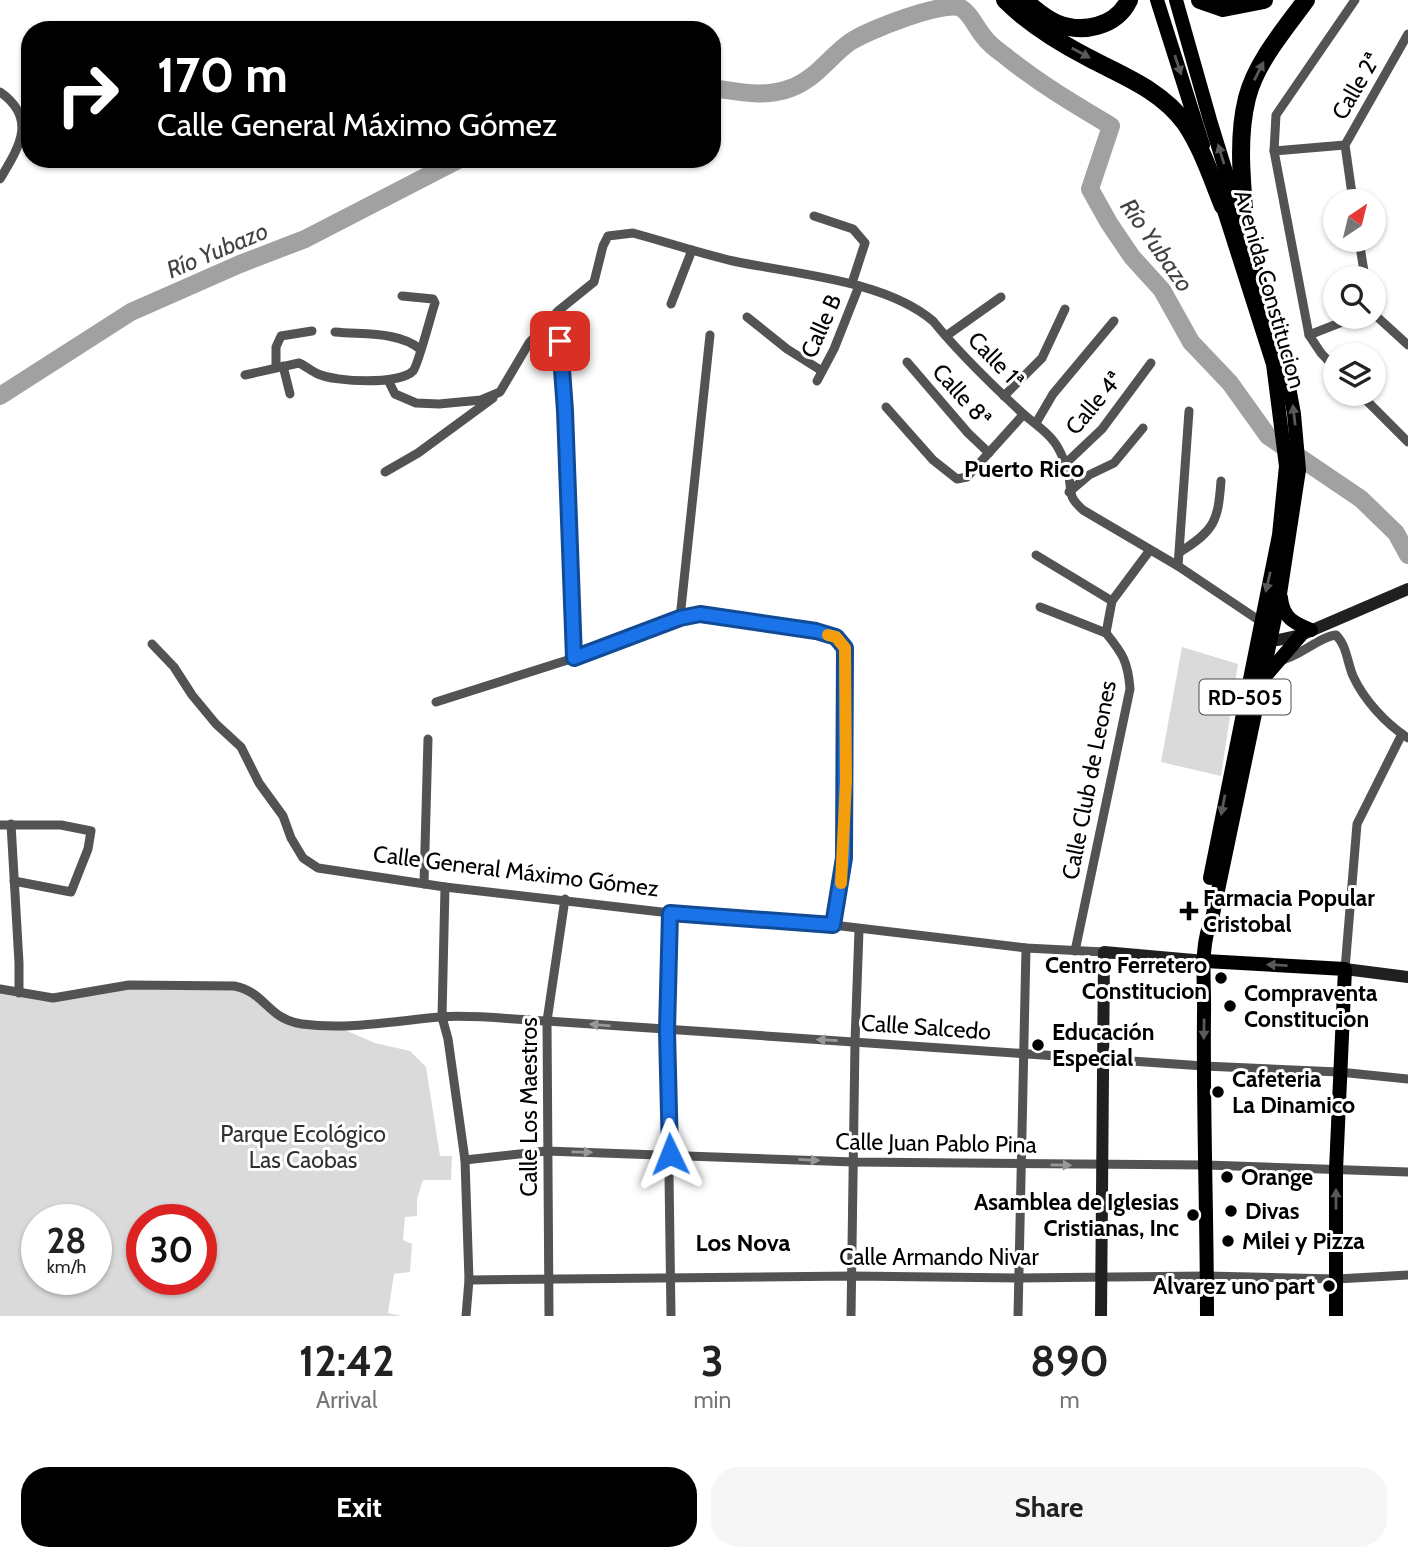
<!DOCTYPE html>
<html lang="en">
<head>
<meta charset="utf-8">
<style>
  :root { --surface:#fff; --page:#f6f6f6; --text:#222; --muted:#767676; --accent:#000 }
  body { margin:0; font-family:Cabin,sans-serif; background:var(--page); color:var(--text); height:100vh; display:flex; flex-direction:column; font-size:26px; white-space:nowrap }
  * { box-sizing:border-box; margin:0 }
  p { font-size:23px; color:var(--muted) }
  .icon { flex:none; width:38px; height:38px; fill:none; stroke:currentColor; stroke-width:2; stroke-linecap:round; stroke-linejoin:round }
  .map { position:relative; height:1316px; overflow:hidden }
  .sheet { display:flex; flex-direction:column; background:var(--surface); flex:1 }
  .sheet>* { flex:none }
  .banner { position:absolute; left:21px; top:21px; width:700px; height:147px; border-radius:28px; box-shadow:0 2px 5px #0004; background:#000; color:#fff; overflow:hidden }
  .needle { width:46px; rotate:35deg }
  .controls { position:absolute; left:1323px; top:189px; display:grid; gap:14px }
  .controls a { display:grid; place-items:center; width:63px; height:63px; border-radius:50%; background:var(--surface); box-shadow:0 2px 5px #0004; font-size:35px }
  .speed { position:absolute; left:21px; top:1204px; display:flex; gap:14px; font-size:35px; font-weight:700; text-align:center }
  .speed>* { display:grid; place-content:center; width:91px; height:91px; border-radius:50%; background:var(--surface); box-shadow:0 2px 5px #0004; line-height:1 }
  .speed small { font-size:18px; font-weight:400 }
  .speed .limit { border:10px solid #d22; background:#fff; color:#111 }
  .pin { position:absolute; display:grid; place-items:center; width:60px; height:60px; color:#fff; margin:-30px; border-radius:14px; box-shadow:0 4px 10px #0006 }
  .me { position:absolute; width:77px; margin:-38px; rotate:358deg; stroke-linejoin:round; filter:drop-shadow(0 0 5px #0008) }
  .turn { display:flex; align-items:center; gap:24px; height:147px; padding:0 21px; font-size:32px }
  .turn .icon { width:91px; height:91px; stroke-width:2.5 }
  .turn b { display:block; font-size:49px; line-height:60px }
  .eta { display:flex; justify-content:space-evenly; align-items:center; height:119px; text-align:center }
  .eta b { font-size:42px; font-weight:800; line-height:49px }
  .button { display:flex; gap:14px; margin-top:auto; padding:14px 21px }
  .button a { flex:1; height:80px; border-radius:28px; background:var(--accent); color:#fff; font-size:28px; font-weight:800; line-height:80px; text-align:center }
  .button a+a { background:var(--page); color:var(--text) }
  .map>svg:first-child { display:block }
  .green { fill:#dadada; fill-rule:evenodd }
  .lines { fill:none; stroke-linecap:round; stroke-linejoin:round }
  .river { stroke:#a1a1a1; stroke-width:18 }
  .street { stroke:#535353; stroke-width:9 }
  .secondary { stroke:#202020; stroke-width:12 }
  .primary { stroke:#000; stroke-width:14 }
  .highway { stroke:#000; stroke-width:18 }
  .oneway { fill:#595959 }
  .oneway2 { fill:#989898 }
  .route-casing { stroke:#114b97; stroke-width:18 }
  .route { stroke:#1a73e8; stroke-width:12 }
  .slow { stroke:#f59e0b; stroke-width:12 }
  .poi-dot { fill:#000; stroke:#fff; stroke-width:2.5 }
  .labels { text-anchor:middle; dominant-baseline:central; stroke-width:6; stroke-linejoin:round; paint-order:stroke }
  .shield { fill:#fff; stroke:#4c4c4c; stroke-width:2 }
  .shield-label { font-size:21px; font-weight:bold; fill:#000 }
  .street-label { font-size:23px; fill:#000; stroke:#fff }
  .poi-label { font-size:23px; font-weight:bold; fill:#000; stroke:#fff; text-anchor:start }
  .park-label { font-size:23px; fill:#313131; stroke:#fff }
  .water-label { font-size:24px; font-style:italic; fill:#424242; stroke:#fff }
  .neighbourhood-label { font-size:24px; font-weight:bold; fill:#000; stroke:#fff }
</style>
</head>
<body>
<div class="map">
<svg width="1408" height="1316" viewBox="0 0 1408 1316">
  <rect width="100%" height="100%" fill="#fff"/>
  <g class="green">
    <polygon points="1182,647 1238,664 1221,776 1161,762"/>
    <path d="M129,985L234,986L282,1019L338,1027L375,1043L410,1051L426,1067L440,1156H452L451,1180H423L417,1199V1216L405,1217L403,1240L412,1244L410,1272L394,1274L388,1313L401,1316H0V989L53,998ZM37,1220H96V1279H37ZM142,1220H201V1279H142Z"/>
  </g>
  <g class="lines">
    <g class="river">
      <path d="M712,88C740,92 765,98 791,88C816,79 830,56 850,42C867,31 943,0 961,8C970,13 977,29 984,37C989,44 997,50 1004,55C1037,82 1074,104 1111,126L1090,189L1109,223L1132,257L1162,290L1191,342L1230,383L1268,436L1361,499L1396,533L1408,555"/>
      <polyline points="0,396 131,312 240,264 305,239 460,159"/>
    </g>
    <g class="street">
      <path d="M0,92C38,119 19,147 0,179"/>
      <polyline points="1274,151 1345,145"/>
      <polyline points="1353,201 1345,145 1408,34"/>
      <polyline points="814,216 853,229 865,243 852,283"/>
      <polyline points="1359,240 1365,278"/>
      <polyline points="671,304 692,250"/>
      <polyline points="1374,314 1408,345"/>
      <polyline points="747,317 787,349 822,371"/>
      <path d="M335,332C363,335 398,331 420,349"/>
      <polyline points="1309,335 1355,317"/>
      <polyline points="946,336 1001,297"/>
      <polyline points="560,341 565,411 574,658"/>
      <polyline points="907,362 968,433 989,453"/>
      <polyline points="283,366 290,394"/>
      <polyline points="276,367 276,347 281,336 312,331"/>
      <polyline points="1335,368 1321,353 1309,335 1274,151 1276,115 1355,0"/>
      <path d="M245,375L299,363C306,366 311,371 318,374C336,382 399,385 413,371C418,366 431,314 435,303L433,299L402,296"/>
      <path d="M388,380L395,394L416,403L439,404L481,400L500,392L529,343L558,311L594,282L603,246L608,236L633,233C666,242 699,253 733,261C794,274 885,280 933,321C959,353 989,382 1019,410C1031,422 1045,429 1055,443C1060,450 1068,468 1069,477C1072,495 1068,496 1083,510L1178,566L1260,621"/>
      <polyline points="817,381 834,349 859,286"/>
      <polyline points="1360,394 1408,442"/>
      <polyline points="1004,396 1042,358 1065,309"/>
      <polyline points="886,407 933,460 957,479 967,477 1023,415"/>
      <polyline points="1036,423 1053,394 1114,321"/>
      <polyline points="1064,465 1102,429 1151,363"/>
      <polyline points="385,472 418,453 493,398"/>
      <polyline points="1069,492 1089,475 1114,463 1143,428"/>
      <path d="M1180,552C1215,530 1218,521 1221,481"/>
      <polyline points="1036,555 1112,601"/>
      <polyline points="1178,566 1189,411"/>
      <polyline points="1040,607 1106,633"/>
      <polyline points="680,618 710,335"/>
      <polyline points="152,644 174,667 192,695 216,724 241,747 259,783 283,816 291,838 303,858 318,868 445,887 670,913 833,925 1026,948 1104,952"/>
      <path d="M1278,661C1300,657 1318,637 1336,635C1347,646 1347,662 1353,676C1364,700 1386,724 1408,738"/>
      <path d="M436,702L574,658L680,618L700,614L816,631L837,637L845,648C845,741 850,834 833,925"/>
      <polyline points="11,824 19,963 19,993"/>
      <polyline points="0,825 61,825 91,831 88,849 71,892 14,881"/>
      <polyline points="424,884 428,739"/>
      <polyline points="445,887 442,1017 448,1039 465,1160 469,1280 466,1316"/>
      <polyline points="670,913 667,1031 671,1316"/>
      <path d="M1075,951L1130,689C1128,662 1123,654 1106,633L1112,601L1150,550"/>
      <polyline points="1345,969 1357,824 1402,734"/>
      <path d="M0,989L53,998L129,985L234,986C266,992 267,1019 302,1024C348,1030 395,1021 440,1017C472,1014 514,1020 547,1021L1204,1066L1339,1072L1408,1079"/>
      <polyline points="465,1160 546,1151 854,1162 1206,1165 1408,1172"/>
      <polyline points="469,1280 852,1276 1019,1278 1207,1276 1337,1279 1408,1275"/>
      <polyline points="549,1316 547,1021 565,899"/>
      <polyline points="851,1316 855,1042 859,930"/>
      <polyline points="1018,1316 1026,948"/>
    </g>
    <g class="secondary">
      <polyline points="1261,637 1278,640 1301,635 1408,589"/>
      <polyline points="1345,969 1408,977"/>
      <polyline points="1101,1316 1104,952 1205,961"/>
    </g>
    <g class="primary">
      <polyline points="1157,0 1203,145"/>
      <path d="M1176,0L1210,120L1284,360L1294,414L1299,470L1280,594L1212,919C1199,946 1205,985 1204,1014C1203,1115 1207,1215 1207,1316"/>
      <path d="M1281,598C1283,618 1294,623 1311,630"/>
      <polyline points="1263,679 1301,635"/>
      <polyline points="1210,878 1279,535 1286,466 1273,364 1220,198"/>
      <polyline points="1205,961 1345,969 1336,1170 1336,1316"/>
    </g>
    <g class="highway">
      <path d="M1005,0C1029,24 1058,42 1089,58C1123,76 1161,90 1185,123C1202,148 1212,179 1223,206"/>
      <path d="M1024,0C1033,8 1044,18 1056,23C1082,34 1116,27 1129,0"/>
      <polyline points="1200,0 1223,8 1264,0"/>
      <path d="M1246,234C1243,190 1236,142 1247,98C1256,62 1285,29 1306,0"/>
    </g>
  </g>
  <defs><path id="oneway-solid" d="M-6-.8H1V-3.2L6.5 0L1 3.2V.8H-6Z" transform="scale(1.75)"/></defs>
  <g class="oneway">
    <use href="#oneway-solid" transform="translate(1081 53) rotate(29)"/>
    <use href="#oneway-solid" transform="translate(1178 65) rotate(72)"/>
    <use href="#oneway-solid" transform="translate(1259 71) rotate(-63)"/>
    <use href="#oneway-solid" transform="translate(1221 154) rotate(-107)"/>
    <use href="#oneway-solid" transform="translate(1294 415) rotate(-97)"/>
    <use href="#oneway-solid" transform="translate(1268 582) rotate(103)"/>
    <use href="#oneway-solid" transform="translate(1223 805) rotate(101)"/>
    <use href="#oneway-solid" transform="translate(1277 965) rotate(-177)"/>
    <use href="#oneway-solid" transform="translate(1204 1029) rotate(91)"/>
    <use href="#oneway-solid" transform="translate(1336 1199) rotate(-90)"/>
  </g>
  <g class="oneway2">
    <use href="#oneway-solid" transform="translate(600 1025) rotate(-175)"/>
    <use href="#oneway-solid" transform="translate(827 1040) rotate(-177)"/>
    <use href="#oneway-solid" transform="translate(582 1152) rotate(1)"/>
    <use href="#oneway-solid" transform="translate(809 1160) rotate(3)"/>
    <use href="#oneway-solid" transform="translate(1061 1165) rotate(1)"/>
  </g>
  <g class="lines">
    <defs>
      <polyline id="route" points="560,341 565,411 574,658 680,618 700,614 816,631 836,637 845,648 844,858 833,925 670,913 667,1031 670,1154"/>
    </defs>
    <use href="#route" class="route-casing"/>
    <use href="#route" class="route"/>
    <polyline class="slow" points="828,635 836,637 845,648 846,781 841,883"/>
  </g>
  <g class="poi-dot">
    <path d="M1185.5 900.5h7v7h7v7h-7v7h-7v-7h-7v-7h7z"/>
    <circle cx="1221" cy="978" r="7"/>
    <circle cx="1230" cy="1006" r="7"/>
    <circle cx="1038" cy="1045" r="7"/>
    <circle cx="1218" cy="1092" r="7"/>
    <circle cx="1227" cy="1177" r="7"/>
    <circle cx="1231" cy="1211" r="7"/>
    <circle cx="1193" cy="1215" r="7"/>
    <circle cx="1228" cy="1241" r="7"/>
    <circle cx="1329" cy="1286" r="7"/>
  </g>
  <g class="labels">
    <rect class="shield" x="1199.5" y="679.5" width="91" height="35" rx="5"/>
    <g class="shield-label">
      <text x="1245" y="697">RD-505</text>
    </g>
    <g class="street-label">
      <text transform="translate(1356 86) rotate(-60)">Calle 2ª</text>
      <text transform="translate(1270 289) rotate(74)">Avenida Constitucion</text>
      <text transform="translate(821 326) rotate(-66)">Calle B</text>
      <text transform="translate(996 360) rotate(46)">Calle 1ª</text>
      <text transform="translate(962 395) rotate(48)">Calle 8ª</text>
      <text transform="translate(1094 403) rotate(-50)">Calle 4ª</text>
      <text transform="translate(1089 780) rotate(-79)">Calle Club de Leones</text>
      <text transform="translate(516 871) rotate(7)">Calle General Máximo Gómez</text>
      <text transform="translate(926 1027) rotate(4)">Calle Salcedo</text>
      <text transform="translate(529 1107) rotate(-90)">Calle Los Maestros</text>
      <text transform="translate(936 1143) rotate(1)">Calle Juan Pablo Pina</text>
      <text x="939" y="1257">Calle Armando Nivar</text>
    </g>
    <g class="poi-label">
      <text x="1203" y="898">Farmacia Popular<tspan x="1203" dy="26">Cristobal</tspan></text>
      <text x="1207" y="965" text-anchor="end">Centro Ferretero<tspan x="1207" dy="26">Constitucion</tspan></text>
      <text x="1244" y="993">Compraventa<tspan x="1244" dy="26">Constitucion</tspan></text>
      <text x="1052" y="1032">Educación<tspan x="1052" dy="26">Especial</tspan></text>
      <text x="1232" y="1079">Cafeteria<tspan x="1232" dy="26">La Dinamico</tspan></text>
      <text x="1241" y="1177">Orange</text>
      <text x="1179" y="1202" text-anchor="end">Asamblea de Iglesias<tspan x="1179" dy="26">Cristianas, Inc</tspan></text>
      <text x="1245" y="1211">Divas</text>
      <text x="1242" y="1241">Milei y Pizza</text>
      <text x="1315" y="1286" text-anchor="end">Alvarez uno part</text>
    </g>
    <g class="park-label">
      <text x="303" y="1134">Parque Ecológico<tspan x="303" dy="26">Las Caobas</tspan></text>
    </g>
    <g class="water-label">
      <text transform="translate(1157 245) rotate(55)">Río Yubazo</text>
      <text transform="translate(217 250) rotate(-23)">Río Yubazo</text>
    </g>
    <g class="neighbourhood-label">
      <text x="1024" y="468">Puerto Rico</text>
      <text x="743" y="1242">Los Nova</text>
    </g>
  </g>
</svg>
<div class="controls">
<a><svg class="needle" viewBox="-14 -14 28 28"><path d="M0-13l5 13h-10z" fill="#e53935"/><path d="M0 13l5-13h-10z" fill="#767676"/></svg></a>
<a><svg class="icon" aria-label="search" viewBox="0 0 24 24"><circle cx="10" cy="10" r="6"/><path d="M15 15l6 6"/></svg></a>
<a><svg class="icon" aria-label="layers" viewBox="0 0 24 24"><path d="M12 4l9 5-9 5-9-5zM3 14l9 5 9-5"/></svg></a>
</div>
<div class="speed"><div>28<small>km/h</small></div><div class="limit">30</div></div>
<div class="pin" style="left:560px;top:341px;background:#d93025"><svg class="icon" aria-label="arrive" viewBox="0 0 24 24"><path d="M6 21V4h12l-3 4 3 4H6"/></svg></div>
<svg class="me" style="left:670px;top:1154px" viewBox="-20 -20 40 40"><path d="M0-17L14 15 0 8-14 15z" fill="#1a73e8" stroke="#fff" stroke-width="4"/></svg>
<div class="banner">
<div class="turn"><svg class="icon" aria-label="right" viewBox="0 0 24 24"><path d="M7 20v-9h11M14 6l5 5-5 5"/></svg><div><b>170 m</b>Calle General Máximo Gómez</div></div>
</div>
</div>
<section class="sheet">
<div class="eta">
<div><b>12:42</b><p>Arrival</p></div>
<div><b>3</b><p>min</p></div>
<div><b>890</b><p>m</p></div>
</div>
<div class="button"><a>Exit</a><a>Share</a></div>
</section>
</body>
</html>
